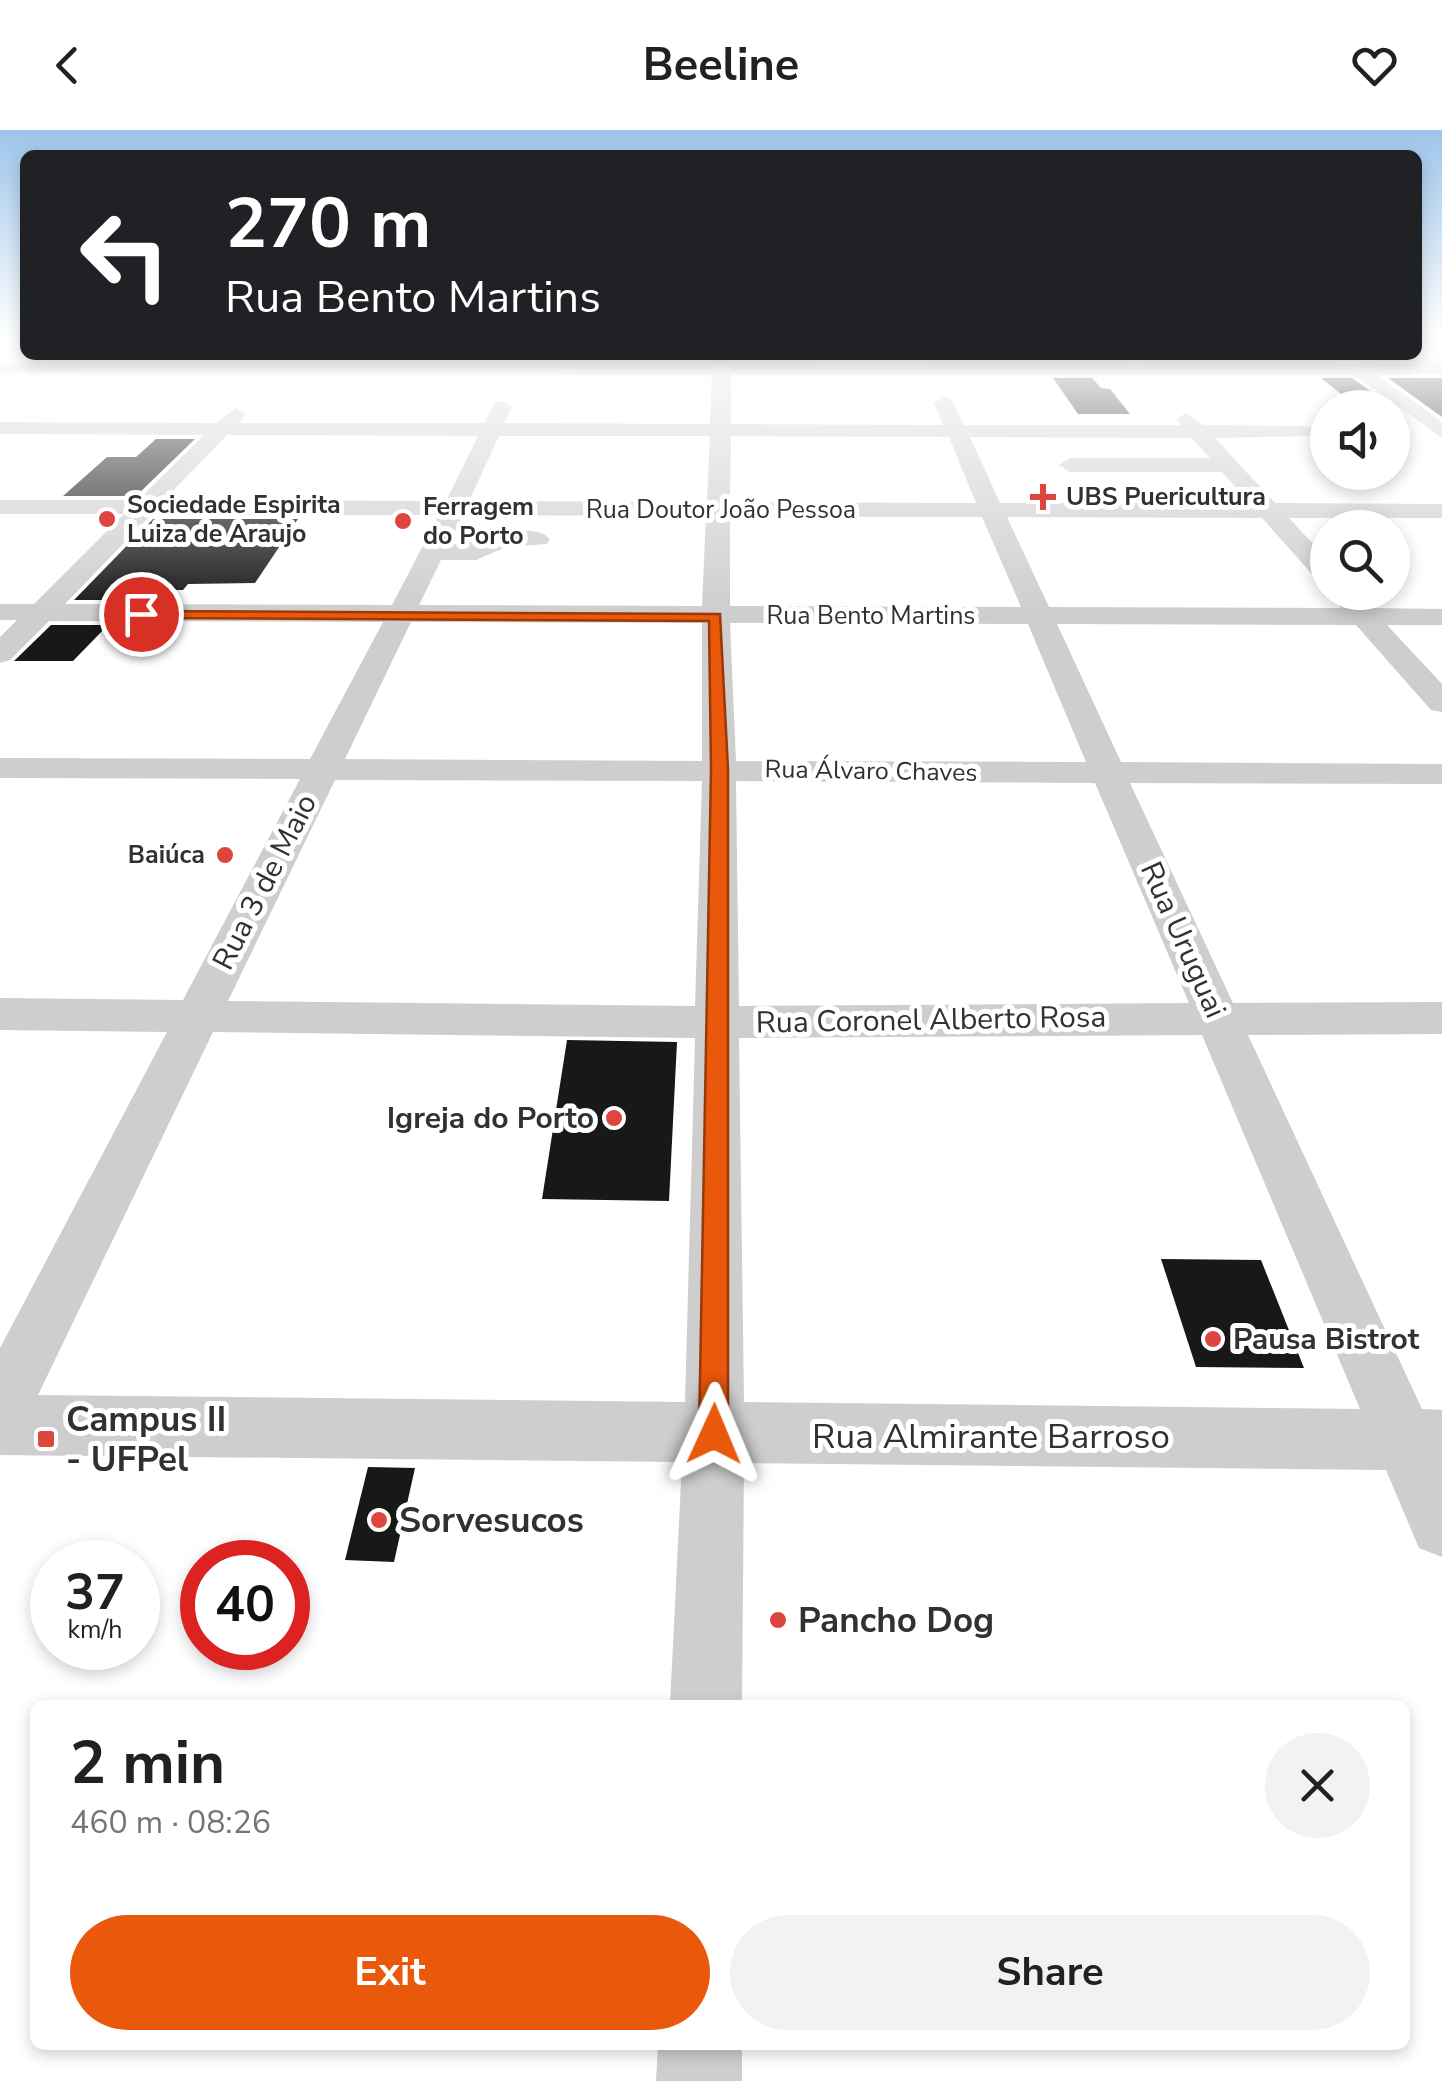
<!DOCTYPE html>
<html lang="en">
<head>
<meta charset="utf-8">
<style>
  :root { --surface:#fff; --page:#f2f2f2; --text:#202124; --muted:#757577; --accent:#ea580c }
  body { margin:0; font-family:"Nunito Sans",sans-serif; background:var(--page); color:var(--text); height:100vh; display:flex; flex-direction:column; font-size:38px; white-space:nowrap }
  * { box-sizing:border-box; margin:0 }
  p { font-size:32px; color:var(--muted) }
  .icon { flex:none; width:55px; height:55px; fill:none; stroke:currentColor; stroke-width:2; stroke-linecap:round; stroke-linejoin:round }
  .map { position:relative; flex:1; overflow:hidden }
  .sheet { position:absolute; left:30px; top:1570px; width:1380px; height:350px; display:flex; flex-direction:column; background:var(--surface); border-radius:15px; box-shadow:0 5px 15px #0003 }
  .sheet>* { flex:none }
  .hud { position:absolute; left:20px; top:20px; width:1402px; height:210px; border-radius:15px; box-shadow:0 5px 15px #0003; background:#202124; color:#fff; overflow:hidden }
  .tools { position:absolute; left:1310px; top:260px; display:grid; gap:20px }
  .tools a { display:grid; place-items:center; width:100px; height:100px; border-radius:50%; background:var(--surface); box-shadow:0 5px 15px #0003; font-size:50px }
  .speed { position:absolute; left:30px; top:1410px; display:flex; gap:20px; font-size:50px; font-weight:700; text-align:center }
  .speed>* { display:grid; place-content:center; width:130px; height:130px; border-radius:50%; background:var(--surface); box-shadow:0 5px 15px #0003; line-height:1 }
  .speed small { font-size:25px; font-weight:400 }
  .speed .limit { border:15px solid #d22; background:#fff; color:#111 }
  .pin { position:absolute; display:grid; place-items:center; width:85px; height:85px; color:#fff; margin:-42px; border:5px solid #fff; border-radius:50%; box-shadow:0 2px 10px #0007 }
  .me { position:absolute; width:110px; margin:-55px; rotate:1deg; stroke-linejoin:round; filter:drop-shadow(0 0 8px #0008) }
  .turn { display:flex; align-items:center; gap:35px; height:210px; padding:0 40px; font-size:45px }
  .turn .icon { width:130px; height:130px; stroke-width:2.5 }
  .turn b { display:block; font-size:70px; line-height:85px }
  .round { display:grid; place-items:center; flex:none; width:105px; height:105px; border-radius:52px; background:var(--page) }
  .head { display:flex; align-items:center; justify-content:space-between; height:170px; padding:0 40px }
  h1 { font-size:60px; font-weight:700; line-height:75px }
  .cta { display:flex; gap:20px; margin-top:auto; padding:20px 40px }
  .cta a { flex:1; height:115px; border-radius:60px; background:var(--accent); color:#fff; font-size:40px; font-weight:700; line-height:115px; text-align:center }
  .cta a+a { background:var(--page); color:var(--text) }
  header { display:flex; justify-content:space-between; align-items:center; height:130px; padding:0 40px; background:var(--surface); font-size:45px; font-weight:700 }
  .map>svg:first-child { display:block }
  .green { fill:#e6ede0 }
  .building { fill:#181818 }
  .lines { fill:none; stroke-linecap:round; stroke-linejoin:round }
  .minor { fill:#cecece; fill-rule:evenodd }
  .major { fill:#a9a9a9; fill-rule:evenodd }
  .route { fill:#ea580c; stroke:#983908; stroke-width:2.5 }
  .poi-dot { fill:#de453e; stroke:#fff; stroke-width:4 }
  .labels { text-anchor:middle; dominant-baseline:central; stroke-width:10; stroke-linejoin:round; paint-order:stroke }
  .far-poi-label { font-size:25px; font-weight:bold; fill:#313131; stroke:#fff; text-anchor:start }
  .far-street-label { font-size:25px; fill:#313131; stroke:#fff }
  .street-label { font-size:30px; fill:#313131; stroke:#fff }
  .poi-label { font-size:30px; font-weight:bold; fill:#313131; stroke:#fff; text-anchor:end }
  .near-poi-label { font-size:35px; font-weight:bold; fill:#313131; stroke:#fff; text-anchor:start }
  .near-street-label { font-size:35px; fill:#313131; stroke:#fff }
</style>
</head>
<body>
<header><svg class="icon" aria-label="back" viewBox="0 0 24 24"><path d="M15 5l-7 7 7 7"/></svg>Beeline<svg class="icon" aria-label="heart" viewBox="0 0 24 24"><path d="M12 20l-8-8c-3-5 5-10 8-4 3-6 11-1 8 4z"/></svg></header>
<div class="map">
<svg width="1442" height="1951" viewBox="0 0 1442 1951">
  <rect width="100%" height="100%" fill="#fff"/>
  <g class="green">
    <polygon points="1418,209 1442,211 1442,233 1360,233 1349,225 1418,225"/>
    <polygon points="930,225 1120,225 1131,236 935,236"/>
    <polygon points="1142,225 1325,225 1340,237 1152,236"/>
  </g>
  <g class="building">
    <polygon points="1053,248 1092,248 1101,258 1110,259 1130,284 1078,284"/>
    <polygon points="1321,248 1352,248 1388,274 1352,273"/>
    <polygon points="1388,248 1442,248 1442,287"/>
    <polygon points="156,309 195,309 136,366 63,366 107,327 136,327"/>
    <polygon points="153,389 298,389 255,453 188,454 183,460 141,460 131,470 74,470"/>
    <polygon points="51,495 108,495 73,531 14,531"/>
    <polygon points="567,910 677,912 669,1071 542,1069"/>
    <polygon points="1161,1129 1261,1130 1304,1238 1196,1237"/>
    <polygon points="368,1337 415,1338 394,1432 345,1430"/>
  </g>
  <g class="lines">
    <g class="minor">
      <path d="M713,225H731V233L1442,234V244H1376L1442,292V308L1353,244H731V294L943,295L934,273L944,267L951,269L964,295H1181L1176,289L1186,283L1203,295L1306,296L1313,298L1316,302L1313,306L1215,308L1275,373L1442,374V388H1289L1328,430V454L1319,452L1262,388L1007,387L1049,477L1341,478L1336,472L1350,464L1360,466L1371,478L1442,479V495H1387L1442,554V582L1431,580L1356,495L1057,494L1121,632L1442,634V654L1130,653L1233,873L1442,872V904L1248,905L1422,1279L1442,1280V1427L1419,1418L1386,1340L744,1333L742,1575H670L682,1332L0,1325V1218L167,902L0,900V868L183,870L300,649L0,648V628L310,629L383,492L49,491L10,530L0,533V507L17,490H0V474H34L124,384H0V370H138L204,305L0,304V292L216,293L236,278L246,284L239,293H484L495,273L502,271L512,277L504,293L710,294L712,244L0,243V233H713ZM227,305L478,306L446,371L164,370ZM499,306H710L707,372L469,371ZM731,306L949,307L976,373L730,372ZM970,307L1192,308L1210,328H1070L1059,335L1070,342H1222L1250,373H1000ZM151,385H439L392,475L65,474ZM463,385L706,386L702,476L419,475L441,430H476L506,417L547,414L550,409C530,387 475,414 448,415ZM730,386L982,387L1021,477L730,476ZM411,492L702,493V631L345,629ZM730,493L1028,494L1086,632L736,631ZM335,650L702,651L695,876L228,871ZM736,651L1095,653L1189,873L739,876ZM213,902L695,908L685,1272L38,1265ZM1202,905L1360,1279L744,1272L739,908Z"/>
      <polygon points="658,1915 742,1915 742,1951 656,1951"/>
    </g>
    <polygon class="major" points="1430,209 1442,209 1442,215 1433,213"/>
  </g>
  <linearGradient id="sky" x2="0" y2="1"><stop stop-color="#9dc4ea"/><stop offset="0.43" stop-color="#fff"/><stop offset="1" stop-color="#fff" stop-opacity="0"/></linearGradient>
  <rect width="1442" height="482" fill="url(#sky)"/>
  <polygon class="route" points="136,481 720,484 728,639 728,1304 724,1314 714,1318 703,1314 699,1304 711,639 709,491 141,488 136,487"/>
  <g class="poi-dot">
    <path d="M1038 352h10v10h10v10h-10v10h-10v-10h-10v-10h10z"/>
    <circle cx="107" cy="389" r="10"/>
    <circle cx="403" cy="391" r="10"/>
    <circle cx="225" cy="725" r="10"/>
    <circle cx="614" cy="988" r="10"/>
    <circle cx="1213" cy="1209" r="10"/>
    <rect x="36" y="1299" width="20" height="20" rx="5"/>
    <circle cx="379" cy="1390" r="10"/>
    <circle cx="778" cy="1490" r="10"/>
  </g>
  <g class="labels">
    <g class="far-poi-label">
      <text x="1066" y="367">UBS Puericultura</text>
      <text x="127" y="375">Sociedade Espirita<tspan x="127" dy="29">Luiza de Araujo</tspan></text>
      <text x="423" y="377">Ferragem<tspan x="423" dy="29">do Porto</tspan></text>
      <text x="205" y="725" text-anchor="end">Baiúca</text>
    </g>
    <g class="far-street-label">
      <text x="721" y="380">Rua Doutor João Pessoa</text>
      <text x="871" y="486">Rua Bento Martins</text>
      <text transform="translate(871 641) rotate(1)">Rua Álvaro Chaves</text>
    </g>
    <g class="street-label">
      <text transform="translate(265 752) rotate(-63)">Rua 3 de Maio</text>
      <text transform="translate(1183 810) rotate(66)">Rua Uruguai</text>
      <text transform="translate(931 890) rotate(-1)">Rua Coronel Alberto Rosa</text>
    </g>
    <g class="poi-label">
      <text x="594" y="988">Igreja do Porto</text>
      <text x="1233" y="1209" text-anchor="start">Pausa Bistrot</text>
    </g>
    <g class="near-poi-label">
      <text x="66" y="1289">Campus II<tspan x="66" dy="40">- UFPel</tspan></text>
      <text x="399" y="1390">Sorvesucos</text>
      <text x="798" y="1490">Pancho Dog</text>
    </g>
    <g class="near-street-label">
      <text x="991" y="1306">Rua Almirante Barroso</text>
    </g>
  </g>
</svg>
<div class="tools">
<a><svg class="icon" aria-label="sound" viewBox="0 0 24 24"><path d="M4 9h4l5-4v14l-5-4H4zM17 9q2 3 0 6"/></svg></a>
<a><svg class="icon" aria-label="search" viewBox="0 0 24 24"><circle cx="10" cy="10" r="6"/><path d="M15 15l6 6"/></svg></a>
</div>
<div class="speed"><div>37<small>km/h</small></div><div class="limit">40</div></div>
<div class="pin" style="left:141px;top:484px;background:#d93025"><svg class="icon" aria-label="arrive" viewBox="0 0 24 24"><path d="M6 21V4h12l-3 4 3 4H6"/></svg></div>
<svg class="me" style="left:714px;top:1304px" viewBox="-20 -20 40 40"><path d="M0-17L14 15 0 8-14 15z" fill="#ea580c" stroke="#fff" stroke-width="4"/></svg>
<div class="hud">
<div class="turn"><svg class="icon" aria-label="left" viewBox="0 0 24 24"><path d="M17 20v-9H6M10 6l-5 5 5 5"/></svg><div><b>270 m</b>Rua Bento Martins</div></div>
</div>
<section class="sheet">
<div class="head"><div><h1>2 min</h1><p>460 m · 08:26</p></div><a class="round"><svg class="icon" aria-label="close" viewBox="0 0 24 24"><path d="M6 6l12 12M18 6L6 18"/></svg></a></div>
<div class="cta"><a>Exit</a><a>Share</a></div>
</section>
</div>
</body>
</html>
